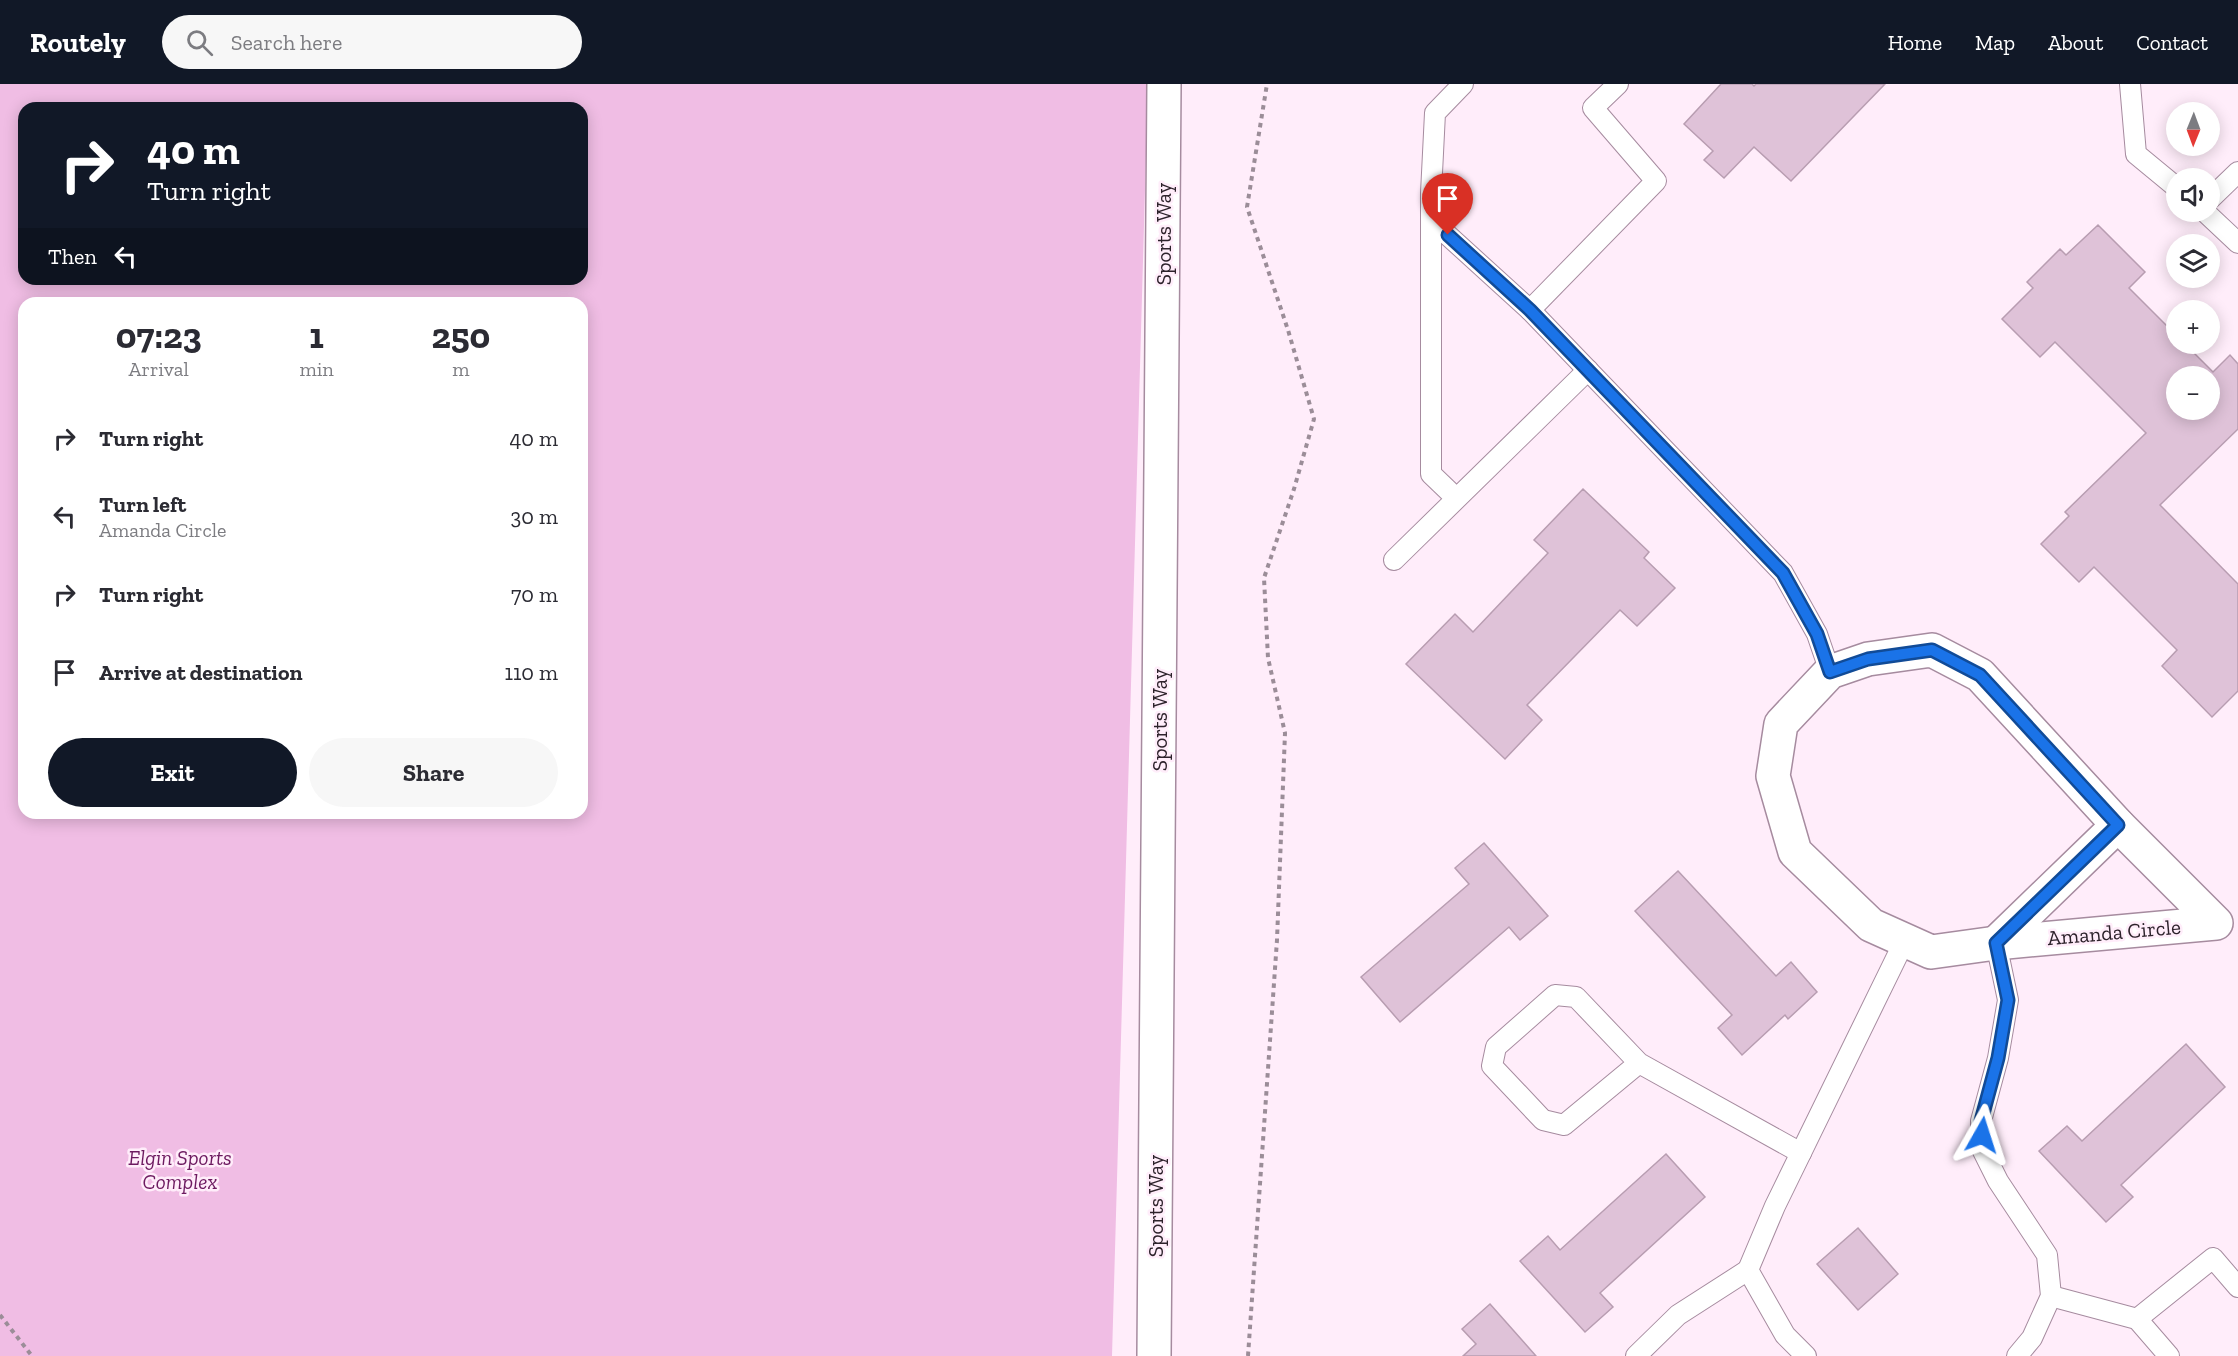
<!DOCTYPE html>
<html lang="en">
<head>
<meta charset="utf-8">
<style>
  :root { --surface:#fff; --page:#f7f7f7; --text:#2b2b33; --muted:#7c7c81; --accent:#111827 }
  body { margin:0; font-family:"Zilla Slab",serif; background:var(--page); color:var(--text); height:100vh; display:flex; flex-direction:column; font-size:22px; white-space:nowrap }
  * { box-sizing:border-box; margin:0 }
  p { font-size:20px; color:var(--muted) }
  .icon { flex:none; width:33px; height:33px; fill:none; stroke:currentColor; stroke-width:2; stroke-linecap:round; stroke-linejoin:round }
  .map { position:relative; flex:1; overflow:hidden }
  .side { position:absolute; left:18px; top:213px; width:570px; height:522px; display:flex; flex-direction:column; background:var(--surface); border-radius:18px; box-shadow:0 3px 15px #0003 }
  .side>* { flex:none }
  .top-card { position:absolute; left:18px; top:18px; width:570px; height:183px; border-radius:18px; box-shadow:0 3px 15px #0003; background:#111827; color:#fff; overflow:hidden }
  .needle { width:39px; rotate:181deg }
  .buttons { position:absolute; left:2166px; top:18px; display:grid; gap:12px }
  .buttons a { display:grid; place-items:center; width:54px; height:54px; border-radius:50%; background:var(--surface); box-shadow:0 3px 15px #0003; font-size:30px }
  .pin { position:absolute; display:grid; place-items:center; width:51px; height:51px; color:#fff; margin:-62px -26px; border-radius:50% 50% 50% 0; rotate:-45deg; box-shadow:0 0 6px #0007 }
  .pin .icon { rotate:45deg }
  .me { position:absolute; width:66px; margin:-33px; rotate:6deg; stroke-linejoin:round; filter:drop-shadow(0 0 4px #0008) }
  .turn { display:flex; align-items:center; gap:21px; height:126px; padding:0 30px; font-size:27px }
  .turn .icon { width:78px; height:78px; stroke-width:2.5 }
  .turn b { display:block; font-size:42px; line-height:51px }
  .then { display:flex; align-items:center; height:57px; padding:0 30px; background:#0003; gap:12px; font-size:22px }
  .eta { display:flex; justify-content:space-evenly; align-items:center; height:102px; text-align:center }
  .eta b { font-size:36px; font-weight:800; line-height:42px }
  .button { display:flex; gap:12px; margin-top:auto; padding:12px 30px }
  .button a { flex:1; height:69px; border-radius:36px; background:var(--accent); color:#fff; font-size:24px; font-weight:800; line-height:69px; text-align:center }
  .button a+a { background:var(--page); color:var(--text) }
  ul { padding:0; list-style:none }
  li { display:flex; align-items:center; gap:18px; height:78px; padding:0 30px }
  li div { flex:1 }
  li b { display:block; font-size:22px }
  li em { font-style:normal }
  header { display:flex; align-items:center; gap:36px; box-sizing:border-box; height:84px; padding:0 30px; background:var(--accent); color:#fff }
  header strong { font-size:28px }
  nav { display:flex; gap:33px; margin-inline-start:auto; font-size:21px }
  .search { width:420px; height:54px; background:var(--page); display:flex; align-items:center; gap:15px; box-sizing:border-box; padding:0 21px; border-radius:33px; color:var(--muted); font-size:22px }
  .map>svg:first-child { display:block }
  .green { fill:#f0bde4; fill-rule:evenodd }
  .building { fill:#dfc2d8; stroke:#b89db1; stroke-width:1.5; fill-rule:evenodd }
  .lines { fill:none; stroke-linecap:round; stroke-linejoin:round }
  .lane-casing { stroke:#a68b9f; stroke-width:22 }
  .street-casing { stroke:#a68b9f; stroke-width:36 }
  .path { stroke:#9b8d98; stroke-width:4; stroke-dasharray:4.5 4.5; stroke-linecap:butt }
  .lane { stroke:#fff; stroke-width:20 }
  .street { stroke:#fff; stroke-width:33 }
  .route-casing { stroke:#114b97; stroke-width:15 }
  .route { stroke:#1a73e8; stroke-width:10 }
  .labels { text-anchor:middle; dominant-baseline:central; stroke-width:5; stroke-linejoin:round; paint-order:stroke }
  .street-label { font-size:21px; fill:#2d222b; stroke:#ffedfa }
  .park-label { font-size:21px; font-style:italic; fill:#6d1a60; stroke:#ffedfa }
</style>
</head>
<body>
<header>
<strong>Routely</strong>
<div class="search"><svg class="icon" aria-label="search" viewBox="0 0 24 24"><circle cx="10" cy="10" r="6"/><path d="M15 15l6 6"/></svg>Search here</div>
<nav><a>Home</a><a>Map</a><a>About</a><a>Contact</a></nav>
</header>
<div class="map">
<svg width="2238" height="1272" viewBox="0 0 2238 1272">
  <rect width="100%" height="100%" fill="#ffedfa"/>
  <path class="green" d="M0,0H1148L1112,1272H0ZM24,24H582V195H24ZM24,219H582V729H24Z"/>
  <g class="building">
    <polygon points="1721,0 1752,0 1754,2 1756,0 1885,0 1791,97 1754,63 1724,94 1704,76 1713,67 1684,40"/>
    <path d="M2098,141L2145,188L2129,204L2176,251V260H2185L2213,288L2230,271L2238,280V345L2160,421L2238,500V607L2212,633L2162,582L2177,566L2094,483L2079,498L2041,460L2069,432L2065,428L2146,349L2055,258L2040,273L2002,235L2033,204L2027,198L2060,165L2066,171ZM2176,292H2210V326H2176Z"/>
    <polygon points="1583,405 1649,468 1644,474 1675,504 1637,542 1620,526 1527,621 1542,636 1505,675 1406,580 1455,530 1473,548 1548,469 1534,456"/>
    <polygon points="1484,759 1548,832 1520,856 1509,843 1400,938 1361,893 1469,800 1455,784"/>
    <polygon points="1678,787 1776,892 1791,878 1817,908 1788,935 1785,931 1742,971 1718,944 1732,931 1635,827"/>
    <polygon points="2186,960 2225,1003 2121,1101 2133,1113 2106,1138 2039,1067 2067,1042 2082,1057"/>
    <polygon points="1666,1070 1705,1113 1600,1209 1613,1223 1585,1248 1520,1177 1548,1152 1560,1166"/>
    <polygon points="1858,1144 1898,1190 1858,1226 1817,1180"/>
    <polygon points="1490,1220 1536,1272 1463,1272 1476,1260 1462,1245"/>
  </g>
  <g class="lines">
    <defs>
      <g id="lane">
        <polyline points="1618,0 1593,24 1656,97 1530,226 1783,489 1817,550 1830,588"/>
        <polyline points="2130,0 2136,70 2176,103"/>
        <polyline points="2210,115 2238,88"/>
        <polyline points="2205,128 2238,159"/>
        <polyline points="1431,136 1530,226"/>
        <polyline points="1456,414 1431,390 1431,109 1435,29 1463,0"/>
        <polyline points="1394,476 1588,286"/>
        <polyline points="1996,859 2008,916 1998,974 1981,1037 1982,1065 1998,1097 2047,1171 2051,1212 2032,1254 2017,1272"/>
        <polyline points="1639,979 1564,1041 1543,1036 1492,982 1496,963 1555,911 1576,913 1639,979 1801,1069"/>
        <polyline points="2051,1212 2137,1235 2169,1272"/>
        <polyline points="2137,1235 2213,1174 2238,1203"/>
        <polyline points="1636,1272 1678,1231 1748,1186"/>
        <polyline points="1806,1272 1785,1251 1748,1186 1775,1122 1905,856"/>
      </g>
      <g id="street">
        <polygon points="1932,566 1980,591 2118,741 2216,839 1996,859 1931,868 1871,841 1795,768 1773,692 1781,640 1830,588 1868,575"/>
        <polyline points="1996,859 2118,741"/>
        <polyline points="1154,1272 1164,0"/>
      </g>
    </defs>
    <use href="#lane" class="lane-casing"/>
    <use href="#street" class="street-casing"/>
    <g class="path">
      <polyline points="0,1231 32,1272"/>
      <polyline points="1248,1272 1277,856 1285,649 1268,574 1264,494 1294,405 1314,335 1288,246 1247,123 1267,0"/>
    </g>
    <use href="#lane" class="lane"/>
    <use href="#street" class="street"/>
  </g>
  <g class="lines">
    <defs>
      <polyline id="route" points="1448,151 1530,226 1783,489 1817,550 1830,588 1868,575 1932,566 1980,591 2118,741 1996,859 2008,916 1998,974 1981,1037 1982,1051"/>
    </defs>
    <use href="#route" class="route-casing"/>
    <use href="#route" class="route"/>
  </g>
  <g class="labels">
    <g class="street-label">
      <text transform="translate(1163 150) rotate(-90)">Sports Way</text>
      <text transform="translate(1159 636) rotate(-90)">Sports Way</text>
      <text transform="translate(2114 848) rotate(-5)">Amanda Circle</text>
      <text transform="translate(1155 1122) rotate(-90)">Sports Way</text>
    </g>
    <g class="park-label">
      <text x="180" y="1073">Elgin Sports<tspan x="180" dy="24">Complex</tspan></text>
    </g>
  </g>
</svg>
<div class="buttons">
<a><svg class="needle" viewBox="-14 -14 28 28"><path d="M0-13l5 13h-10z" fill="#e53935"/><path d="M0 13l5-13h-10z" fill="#7c7c81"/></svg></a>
<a><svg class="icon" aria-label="sound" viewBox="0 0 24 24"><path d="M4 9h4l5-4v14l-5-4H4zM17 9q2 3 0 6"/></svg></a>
<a><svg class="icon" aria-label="layers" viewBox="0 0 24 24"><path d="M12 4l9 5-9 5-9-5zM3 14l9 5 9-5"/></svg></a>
<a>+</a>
<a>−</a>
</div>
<div class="pin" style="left:1448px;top:151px;background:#d93025"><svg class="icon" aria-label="arrive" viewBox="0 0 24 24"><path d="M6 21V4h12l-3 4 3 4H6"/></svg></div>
<svg class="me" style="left:1982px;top:1051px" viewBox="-20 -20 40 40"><path d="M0-17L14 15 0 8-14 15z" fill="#1a73e8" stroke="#fff" stroke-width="4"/></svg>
<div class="top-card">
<div class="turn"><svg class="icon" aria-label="right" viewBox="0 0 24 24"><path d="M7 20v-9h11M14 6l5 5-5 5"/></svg><div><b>40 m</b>Turn right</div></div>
<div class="then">Then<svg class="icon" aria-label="left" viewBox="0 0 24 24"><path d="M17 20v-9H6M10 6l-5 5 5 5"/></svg></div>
</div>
<section class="side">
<div class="eta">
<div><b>07:23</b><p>Arrival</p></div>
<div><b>1</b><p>min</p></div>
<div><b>250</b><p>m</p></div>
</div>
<ul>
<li><svg class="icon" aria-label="right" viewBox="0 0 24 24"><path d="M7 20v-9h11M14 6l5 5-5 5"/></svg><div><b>Turn right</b></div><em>40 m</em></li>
<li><svg class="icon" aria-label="left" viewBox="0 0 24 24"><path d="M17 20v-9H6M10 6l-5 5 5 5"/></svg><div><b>Turn left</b><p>Amanda Circle</p></div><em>30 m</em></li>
<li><svg class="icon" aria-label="right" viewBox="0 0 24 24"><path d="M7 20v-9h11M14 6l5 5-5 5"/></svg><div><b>Turn right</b></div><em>70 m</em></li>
<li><svg class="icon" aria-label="arrive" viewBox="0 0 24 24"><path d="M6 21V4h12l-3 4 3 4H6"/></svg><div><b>Arrive at destination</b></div><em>110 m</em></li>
</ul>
<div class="button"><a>Exit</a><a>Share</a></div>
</section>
</div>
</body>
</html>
